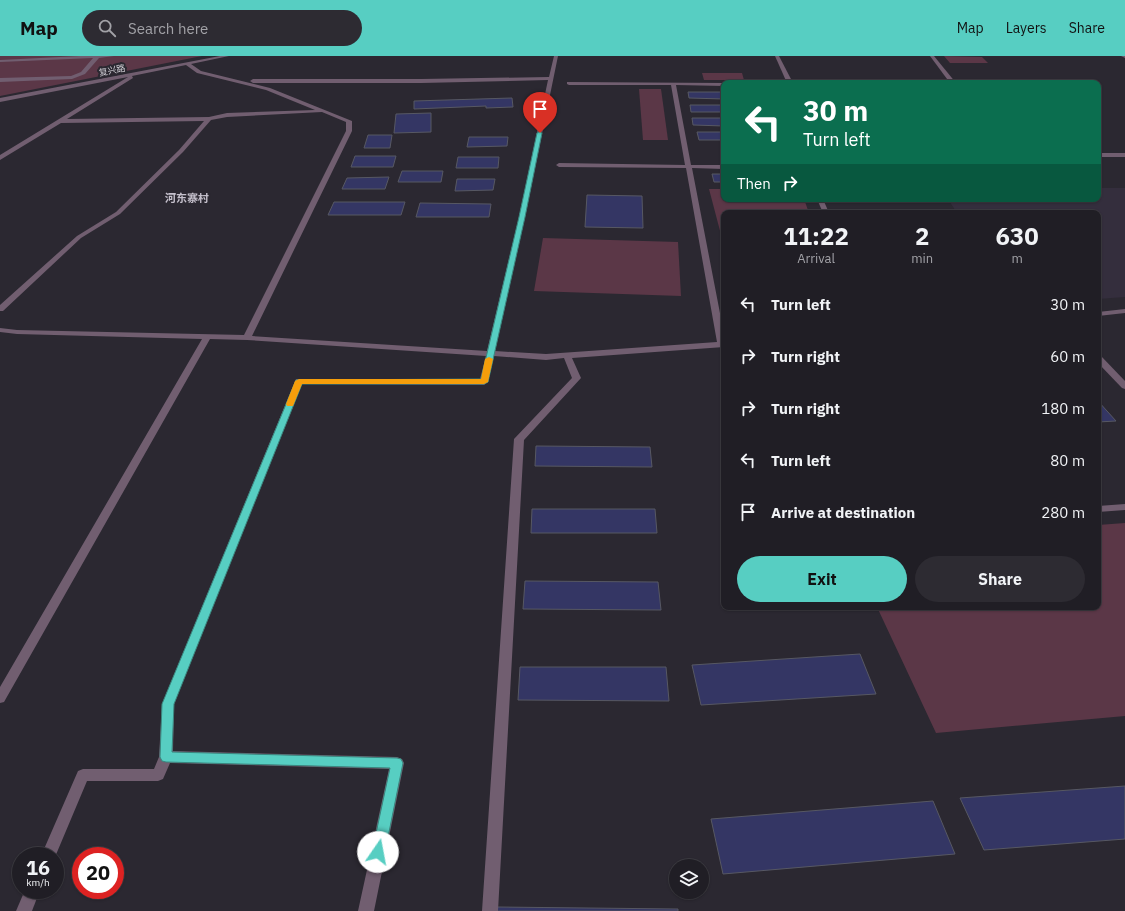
<!DOCTYPE html>
<html lang="en">
<head>
<meta charset="utf-8">
<style>
  :root { --surface:#201e25; --page:#2d2b32; --text:#f1f3f6; --muted:#a2a2a7; --line:#3d3c42; --accent:#57cec2 }
  body { margin:0; font-family:"IBM Plex Sans","Noto Sans SC",sans-serif; background:var(--page); color:var(--text); height:100vh; display:flex; flex-direction:column; font-size:15px; white-space:nowrap }
  * { box-sizing:border-box; margin:0 }
  p { font-size:13px; color:var(--muted) }
  .icon { flex:none; width:22px; height:22px; fill:none; stroke:currentColor; stroke-width:2; stroke-linecap:round; stroke-linejoin:round }
  .map { position:relative; flex:1; overflow:hidden }
  .sheet { position:absolute; left:721px; top:154px; width:380px; height:400px; display:flex; flex-direction:column; background:var(--surface); border-radius:8px; box-shadow:0 1px 3px #0004,0 0 0 1px var(--line) }
  .sheet>* { flex:none }
  .guide { position:absolute; left:721px; top:24px; width:380px; height:122px; border-radius:8px; box-shadow:0 1px 3px #0004,0 0 0 1px var(--line); background:#0b6e4f; color:#fff; overflow:hidden }
  .fabs { position:absolute; left:669px; top:803px; display:grid; gap:8px }
  .fabs a { display:grid; place-items:center; width:40px; height:40px; border-radius:50%; background:var(--surface); box-shadow:0 1px 3px #0004,0 0 0 1px var(--line); font-size:20px }
  .speed { position:absolute; left:12px; top:791px; display:flex; gap:8px; font-size:20px; font-weight:700; text-align:center }
  .speed>* { display:grid; place-content:center; width:52px; height:52px; border-radius:50%; background:var(--surface); box-shadow:0 1px 3px #0004,0 0 0 1px var(--line); line-height:1 }
  .speed small { font-size:10px; font-weight:400 }
  .speed .limit { border:6px solid #d22; background:#fff; color:#111 }
  .pin { position:absolute; display:grid; place-items:center; width:34px; height:34px; color:#fff; margin:-41px -17px; border-radius:50% 50% 50% 0; rotate:-45deg; box-shadow:0 0 4px #0007 }
  .pin .icon { rotate:45deg }
  .me { position:absolute; width:44px; margin:-22px; rotate:12deg; stroke-linejoin:round; filter:drop-shadow(0 0 3px #0008) }
  .turn { display:flex; align-items:center; gap:14px; height:84px; padding:0 16px; font-size:18px }
  .turn .icon { width:52px; height:52px; stroke-width:2.5 }
  .turn b { display:block; font-size:28px; line-height:34px }
  .then { display:flex; align-items:center; height:38px; padding:0 16px; background:#0003; gap:8px; font-size:15px }
  .eta { display:flex; justify-content:space-evenly; align-items:center; height:68px; text-align:center }
  .eta b { font-size:24px; font-weight:700; line-height:28px }
  .action { display:flex; gap:8px; margin-top:auto; padding:8px 16px }
  .action a { flex:1; height:46px; border-radius:24px; background:var(--accent); color:#111; font-size:16px; font-weight:700; line-height:46px; text-align:center }
  .action a+a { background:var(--page); color:var(--text) }
  ul { padding:0; list-style:none }
  li { display:flex; align-items:center; gap:12px; height:52px; padding:0 16px }
  li div { flex:1 }
  li b { display:block; font-size:15px }
  li em { font-style:normal }
  header { display:flex; align-items:center; gap:24px; box-sizing:border-box; height:56px; padding:0 20px; background:var(--accent); color:#111 }
  header strong { font-size:19px }
  nav { display:flex; gap:22px; margin-inline-start:auto; font-size:14px }
  .search { width:280px; height:36px; background:var(--page); display:flex; align-items:center; gap:10px; box-sizing:border-box; padding:0 14px; border-radius:22px; color:var(--muted); font-size:15px }
  .map>svg:first-child { display:block }
  .built { fill:#342e3d }
  .green { fill:#5b3747 }
  .building { fill:#343664; stroke:#575863 }
  .lines { fill:none; stroke-linecap:round; stroke-linejoin:round }
  .minor { fill:#715e70; fill-rule:evenodd }
  .route { fill:#57cec2; stroke:#39867e }
  .slow { fill:#f59e0b }
  .labels { text-anchor:middle; dominant-baseline:central; stroke-width:4; stroke-linejoin:round; paint-order:stroke }
  .far-street-label { font-size:9px; fill:#d5d3d9; stroke:#2b2831 }
  .far-quarter-label { font-size:11px; font-weight:bold; fill:#c5c0cc; stroke:#2b2831 }
</style>
</head>
<body>
<header>
<strong>Map</strong>
<div class="search"><svg class="icon" aria-label="search" viewBox="0 0 24 24"><circle cx="10" cy="10" r="6"/><path d="M15 15l6 6"/></svg>Search here</div>
<nav><a>Map</a><a>Layers</a><a>Share</a></nav>
</header>
<div class="map">
<svg width="1125" height="855" viewBox="0 0 1125 855">
  <rect width="100%" height="100%" fill="#2b2831"/>
  <polygon class="built" points="1098,132 1125,132 1125,241 1098,243 1098,157 957,157 948,143 1098,143"/>
  <g class="green">
    <polygon points="0,0 202,0 0,40"/>
    <polygon points="944,0 982,1 988,7 950,7"/>
    <polygon points="702,17 742,17 744,24 704,24"/>
    <polygon points="639,33 661,33 668,84 643,84"/>
    <polygon points="709,133 724,133 724,143 804,143 809,157 724,157 724,190"/>
    <polygon points="543,182 678,186 681,240 534,235"/>
    <polygon points="1125,467 1125,660 936,677 877,551 1098,551 1098,469"/>
  </g>
  <g class="building">
    <polygon points="688,36 724,36 724,43 689,42"/>
    <polygon points="512,42 513,51 486,52 486,50 414,53 414,45"/>
    <polygon points="690,49 724,49 724,56 691,56"/>
    <polygon points="431,57 431,76 394,77 396,58"/>
    <polygon points="692,62 724,62 724,70 693,69"/>
    <polygon points="697,76 724,76 724,84 699,84"/>
    <polygon points="368,79 392,79 390,92 364,92"/>
    <polygon points="469,81 508,81 507,90 467,91"/>
    <polygon points="355,100 396,100 393,111 351,111"/>
    <polygon points="458,101 499,101 498,112 456,112"/>
    <polygon points="402,115 443,115 441,126 398,126"/>
    <polygon points="712,118 724,118 724,126 714,126"/>
    <polygon points="389,121 385,133 342,133 347,122"/>
    <polygon points="457,123 495,123 493,134 455,135"/>
    <polygon points="587,139 642,140 643,172 585,171"/>
    <polygon points="334,146 405,146 401,159 328,159"/>
    <polygon points="420,147 491,148 489,161 416,161"/>
    <polygon points="1098,345 1116,365 1098,366"/>
    <polygon points="536,390 650,391 652,411 535,410"/>
    <polygon points="532,453 655,453 657,477 531,477"/>
    <polygon points="525,525 658,526 661,554 523,553"/>
    <polygon points="860,598 876,638 701,649 692,609"/>
    <polygon points="520,611 666,611 669,645 518,644"/>
    <polygon points="1125,730 1125,783 984,794 960,742"/>
    <polygon points="933,745 955,798 723,818 711,763"/>
    <polygon points="497,851 678,853 678,855 497,855"/>
  </g>
  <g class="lines">
    <g class="minor">
      <polygon points="80,0 114,0 99,2 85,18 72,23 0,26 0,22 71,20 81,16 93,2 0,6 0,4"/>
      <path d="M220,0H229L191,8L201,15L270,32L352,65V75L252,280L487,295L519,161L548,24L421,27H253L250,25L253,23H421L549,21L554,0H558L525,161L495,295L546,298L717,286L686,112L559,111L556,109L559,107L685,109L671,29H569L567,28V26L726,27H724V30L676,29L691,109H724V113L692,112L724,278V291L572,302L581,322L524,384L498,855H482L514,383L572,322L564,302L546,304L494,300L488,326L484,329L302,328L174,648L173,695L397,701L402,703L404,707L374,855H358L389,713L170,707L163,723L158,725H87L55,801L41,800L78,715L83,713H154L159,701L162,648L296,323H480L486,300L247,284L210,283L4,646L0,647V631L202,283L17,278L0,276V272L17,274L244,279L346,75V66L322,56L227,61L211,64L183,96L120,158L81,182L3,255H0V249L77,180L116,156L179,94L204,65L61,67L0,104V99L128,21L0,46V42ZM186,9L197,17L266,34L315,54L227,57L209,61L67,63L133,22L132,20Z"/>
      <polygon points="775,0 779,0 793,27 787,27"/>
      <polygon points="930,0 934,0 956,27 950,27"/>
      <polygon points="1121,0 1125,0 1125,2"/>
      <rect x="1098" y="97" width="27" height="4"/>
      <polygon points="817,143 823,143 829,157 823,157"/>
      <polygon points="1125,253 1125,257 1098,260 1098,256"/>
      <polygon points="1098,299 1101,300 1125,325 1125,333 1122,332 1098,307"/>
      <polygon points="1125,448 1125,454 1098,456 1098,450"/>
      <polygon points="25,834 40,834 32,855 16,855"/>
    </g>
  </g>
  <polygon class="route" points="540,75 542,77 525,161 488,326 484,328 302,328 174,648 172,696 397,702 401,703 403,707 385,796 383,800 378,802 374,800 372,796 390,712 166,706 162,705 160,701 162,648 296,324 481,323 519,161 537,77"/>
  <polygon class="slow" points="489,301 493,303 488,326 484,328 302,328 293,350 287,350 286,348 295,325 299,323 481,323 485,303"/>
  <g class="labels">
    <g class="far-street-label">
      <text transform="translate(112 14) rotate(-11)">复兴路</text>
    </g>
    <g class="far-quarter-label">
      <text x="187" y="142">河东寨村</text>
    </g>
  </g>
</svg>
<div class="fabs">
<a><svg class="icon" aria-label="layers" viewBox="0 0 24 24"><path d="M12 4l9 5-9 5-9-5zM3 14l9 5 9-5"/></svg></a>
</div>
<div class="speed"><div>16<small>km/h</small></div><div class="limit">20</div></div>
<div class="pin" style="left:540px;top:77px;background:#d93025"><svg class="icon" aria-label="arrive" viewBox="0 0 24 24"><path d="M6 21V4h12l-3 4 3 4H6"/></svg></div>
<svg class="me" style="left:378px;top:796px" viewBox="-20 -20 40 40"><circle r="19" fill="#fff"/><path d="M0-13L10 11 0 6-10 11z" fill="#57cec2"/></svg>
<div class="guide">
<div class="turn"><svg class="icon" aria-label="left" viewBox="0 0 24 24"><path d="M17 20v-9H6M10 6l-5 5 5 5"/></svg><div><b>30 m</b>Turn left</div></div>
<div class="then">Then<svg class="icon" aria-label="right" viewBox="0 0 24 24"><path d="M7 20v-9h11M14 6l5 5-5 5"/></svg></div>
</div>
<section class="sheet">
<div class="eta">
<div><b>11:22</b><p>Arrival</p></div>
<div><b>2</b><p>min</p></div>
<div><b>630</b><p>m</p></div>
</div>
<ul>
<li><svg class="icon" aria-label="left" viewBox="0 0 24 24"><path d="M17 20v-9H6M10 6l-5 5 5 5"/></svg><div><b>Turn left</b></div><em>30 m</em></li>
<li><svg class="icon" aria-label="right" viewBox="0 0 24 24"><path d="M7 20v-9h11M14 6l5 5-5 5"/></svg><div><b>Turn right</b></div><em>60 m</em></li>
<li><svg class="icon" aria-label="right" viewBox="0 0 24 24"><path d="M7 20v-9h11M14 6l5 5-5 5"/></svg><div><b>Turn right</b></div><em>180 m</em></li>
<li><svg class="icon" aria-label="left" viewBox="0 0 24 24"><path d="M17 20v-9H6M10 6l-5 5 5 5"/></svg><div><b>Turn left</b></div><em>80 m</em></li>
<li><svg class="icon" aria-label="arrive" viewBox="0 0 24 24"><path d="M6 21V4h12l-3 4 3 4H6"/></svg><div><b>Arrive at destination</b></div><em>280 m</em></li>
</ul>
<div class="action"><a>Exit</a><a>Share</a></div>
</section>
</div>
</body>
</html>
